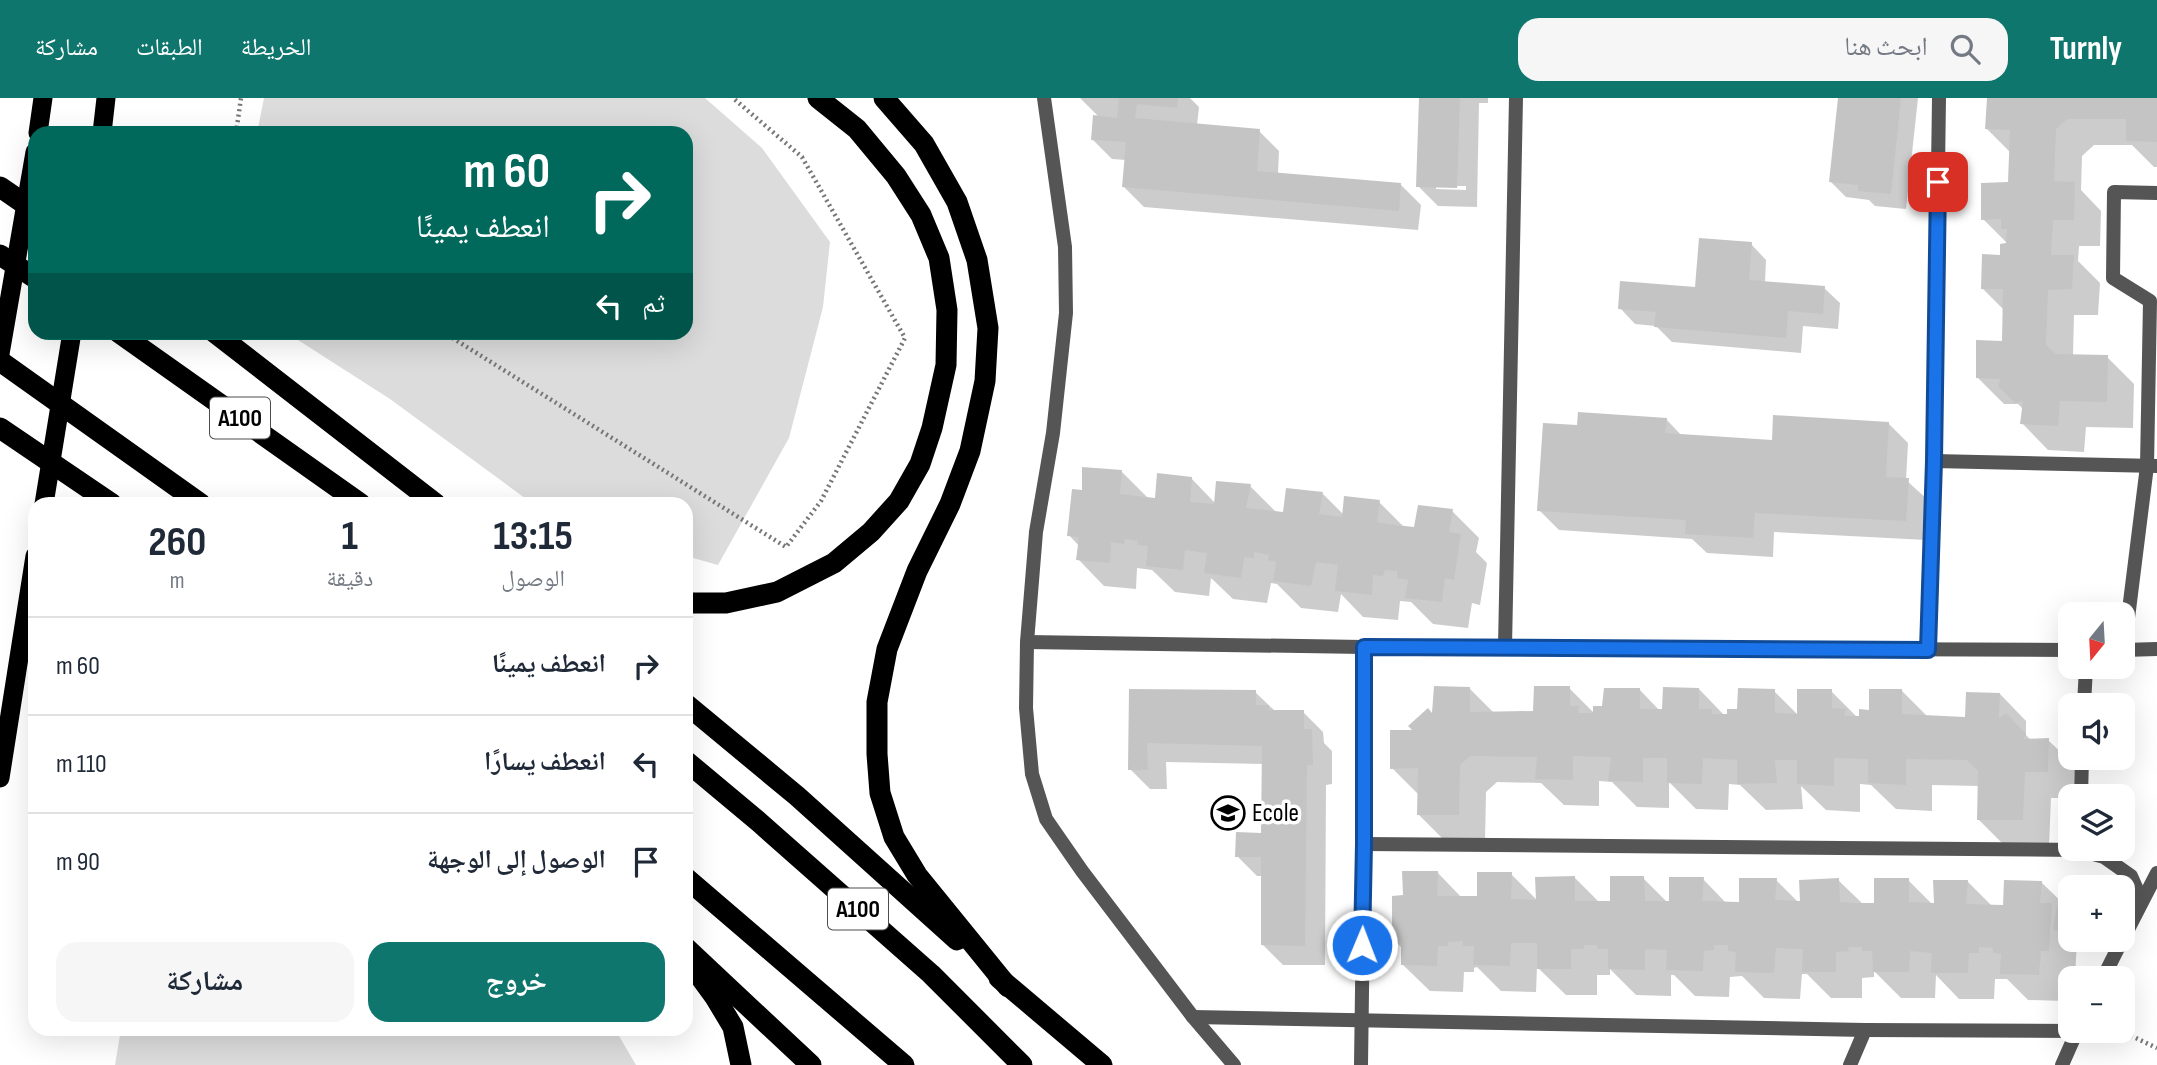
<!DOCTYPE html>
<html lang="ar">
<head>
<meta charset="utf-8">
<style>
  :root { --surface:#fff; --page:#f6f6f7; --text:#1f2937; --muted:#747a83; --line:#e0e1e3; --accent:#0f766e }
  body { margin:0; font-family:"Sofia Sans Condensed","Noto Naskh Arabic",sans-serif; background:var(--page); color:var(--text); direction:rtl; height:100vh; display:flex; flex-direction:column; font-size:26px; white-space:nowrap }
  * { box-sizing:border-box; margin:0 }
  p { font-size:23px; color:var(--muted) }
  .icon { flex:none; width:38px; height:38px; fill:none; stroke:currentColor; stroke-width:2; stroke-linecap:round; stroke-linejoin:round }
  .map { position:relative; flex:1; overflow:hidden; direction:ltr }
  .details { position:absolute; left:28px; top:399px; width:665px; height:539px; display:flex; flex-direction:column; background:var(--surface); border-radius:21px; box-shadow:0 7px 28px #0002; direction:rtl }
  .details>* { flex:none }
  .banner { position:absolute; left:28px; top:28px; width:665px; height:214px; border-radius:21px; box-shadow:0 7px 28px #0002; direction:rtl; background:#00695c; color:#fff; overflow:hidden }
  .needle { width:46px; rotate:198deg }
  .controls { position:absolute; left:2058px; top:504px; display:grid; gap:14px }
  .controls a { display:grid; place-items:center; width:77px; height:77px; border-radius:14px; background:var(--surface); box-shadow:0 7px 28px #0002; font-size:35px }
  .pin { position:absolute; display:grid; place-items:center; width:60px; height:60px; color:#fff; margin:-30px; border-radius:14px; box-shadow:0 4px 10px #0006 }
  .me { position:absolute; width:77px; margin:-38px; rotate:1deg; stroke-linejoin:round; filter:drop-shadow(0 0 5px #0008) }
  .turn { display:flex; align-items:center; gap:24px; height:147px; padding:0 28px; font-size:32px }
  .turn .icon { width:91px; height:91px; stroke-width:2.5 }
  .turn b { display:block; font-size:49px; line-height:60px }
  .then { display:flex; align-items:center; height:66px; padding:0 28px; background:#0003; gap:14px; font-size:26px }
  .eta { display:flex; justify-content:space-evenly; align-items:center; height:119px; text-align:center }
  .eta b { font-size:42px; font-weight:700; line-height:49px }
  .cta { display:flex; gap:14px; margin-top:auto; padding:14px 28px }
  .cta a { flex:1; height:80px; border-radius:21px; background:var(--accent); color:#fff; font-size:28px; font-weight:700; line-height:80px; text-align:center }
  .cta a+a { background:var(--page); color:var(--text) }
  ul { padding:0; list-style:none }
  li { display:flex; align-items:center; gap:21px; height:98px; padding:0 28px; border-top:2px solid var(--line) }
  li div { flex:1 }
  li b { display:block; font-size:26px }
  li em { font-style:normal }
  header { display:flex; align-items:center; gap:42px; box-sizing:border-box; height:98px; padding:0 35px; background:var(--accent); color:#fff }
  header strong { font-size:33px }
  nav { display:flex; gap:38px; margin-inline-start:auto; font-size:24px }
  .search { width:490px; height:63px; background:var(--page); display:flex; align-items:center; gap:18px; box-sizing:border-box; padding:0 24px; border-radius:21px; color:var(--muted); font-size:26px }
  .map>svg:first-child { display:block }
  .green { fill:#dcdcdc }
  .shadow { fill:#0003; fill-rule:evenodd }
  .building { fill:#c4c4c4 }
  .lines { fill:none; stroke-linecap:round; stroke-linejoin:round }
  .path { stroke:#777; stroke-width:4.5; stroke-dasharray:2 3.5; stroke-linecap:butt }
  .service { stroke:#555; stroke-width:14 }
  .minor { stroke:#555; stroke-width:14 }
  .trunk { stroke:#000; stroke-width:19 }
  .motorway { stroke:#000; stroke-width:21 }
  .route-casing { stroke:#114b97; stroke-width:18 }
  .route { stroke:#1a73e8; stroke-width:12 }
  .labels { text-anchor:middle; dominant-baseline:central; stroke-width:7; stroke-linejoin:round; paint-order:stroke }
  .shield { fill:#fff; stroke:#4c4c4c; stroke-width:2 }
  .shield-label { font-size:24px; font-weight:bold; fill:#000 }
  .poi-label { font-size:26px; fill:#000; stroke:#fff; text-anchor:start }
</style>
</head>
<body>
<header>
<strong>Turnly</strong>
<div class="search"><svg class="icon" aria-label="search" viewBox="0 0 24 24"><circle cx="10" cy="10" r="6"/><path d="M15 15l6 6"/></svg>ابحث هنا</div>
<nav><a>الخريطة</a><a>الطبقات</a><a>مشاركة</a></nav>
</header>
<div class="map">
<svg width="2157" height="967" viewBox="0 0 2157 967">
  <rect width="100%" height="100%" fill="#fff"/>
  <g class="green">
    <polygon points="264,0 705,0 762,50 830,144 823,209 789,340 718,467 686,458 686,406 533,406 390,301 287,235 686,234 686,35 257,35"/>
    <polygon points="121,931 615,931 636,967 115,967"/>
  </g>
  <g class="shadow">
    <polygon points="1080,0 1190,0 1199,9 1197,27 1259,33 1279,53 1278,76 1401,87 1421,107 1418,132 1144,109 1124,89 1126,62 1112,61 1092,41 1100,20"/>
    <path d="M1421,0H1488V5H1479L1477,109L1438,108L1418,88ZM1436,88H1466V92L1436,91Z"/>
    <polygon points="1840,0 1918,0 1906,111 1875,108 1869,102 1846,99 1831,84"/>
    <polygon points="1989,0 2157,0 2157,69 2154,69 2132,47 2094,47 2082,58 2081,92 2101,113 2100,148 2079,148 2078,163 2100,185 2098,217 2074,217 2073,258 2107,259 2134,286 2133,330 2086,329 2084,354 2048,352 2022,325 2023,311 2018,306 2004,306 1977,279 2003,245 2004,212 1982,190 2008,146 1983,121 2010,86 2011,55 1987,31"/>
    <polygon points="1751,146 1766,162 1765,185 1824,190 1840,205 1838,231 1803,228 1801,255 1672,244 1656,228 1635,226 1620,210 1697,191"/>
    <polygon points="1666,321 1682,338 1774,344 1888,325 1908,345 1906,382 1928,402 1926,442 1774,434 1773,459 1707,455 1692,441 1559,432 1539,412 1579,329"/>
    <polygon points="1122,374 1148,400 1156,402 1191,380 1216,406 1250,388 1277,415 1285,416 1323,396 1344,417 1379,404 1405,430 1416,431 1452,413 1479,440 1476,454 1487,465 1480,507 1472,505 1468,530 1433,526 1411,504 1400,503 1398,522 1363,519 1341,496 1338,514 1301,510 1277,486 1271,485 1267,505 1233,501 1211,480 1209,498 1175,494 1152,472 1137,470 1136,491 1104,488 1078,461 1079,448 1069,437 1084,395"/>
    <polygon points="1569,590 1595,616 1640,592 1660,613 1699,591 1725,618 1774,593 1799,618 1831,593 1858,620 1870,614 1902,593 1928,619 1967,621 2000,596 2026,623 2026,637 2031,642 2048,642 2075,668 2074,698 2070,698 2070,700 2051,700 2049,748 2005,748 1978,721 1979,688 1932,687 1932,713 1896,711 1871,687 1860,686 1860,714 1826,712 1801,688 1803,711 1766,712 1740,687 1729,686 1728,712 1696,711 1669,684 1669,710 1637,709 1612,684 1599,683 1599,708 1564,707 1541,685 1497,684 1486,694 1485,743 1445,743 1418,716 1419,697 1392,670 1416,634 1470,591 1494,615 1535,614"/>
    <polygon points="1131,593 1255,594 1275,613 1303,614 1323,634 1324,645 1332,653 1332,686 1326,687 1325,867 1283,867 1262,846 1263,778 1257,778 1237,758 1263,737 1264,666 1166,664 1167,691 1150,691 1130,671"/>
    <polygon points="1438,775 1462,800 1478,800 1511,776 1538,803 1574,779 1599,804 1611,805 1643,780 1668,805 1703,781 1727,806 1741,806 1776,782 1799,805 1838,782 1864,807 1876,807 1908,782 1933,807 1968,784 1992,808 2005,808 2041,784 2070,812 2070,842 2077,842 2075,879 2067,878 2065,903 2028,902 2007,881 1995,881 1994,901 1959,901 1936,877 1935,900 1901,900 1874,873 1874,879 1862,880 1862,900 1831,900 1807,876 1802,876 1800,901 1764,900 1742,878 1730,879 1729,899 1695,898 1674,877 1671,877 1671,898 1636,897 1610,871 1610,877 1597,877 1597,897 1566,897 1537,869 1536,894 1501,893 1477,869 1474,870 1474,874 1464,874 1463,894 1430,893 1403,867 1403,851 1394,842 1405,799"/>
  </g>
  <g class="building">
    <polygon points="1119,0 1178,0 1177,10 1137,6 1135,20 1260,31 1257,73 1401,85 1399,113 1122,89 1126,44 1091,42 1093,17 1117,20"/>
    <polygon points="1419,0 1460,0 1457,90 1416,89"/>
    <polygon points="1838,0 1901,0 1891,96 1858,93 1858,87 1829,84"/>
    <polygon points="1987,0 2157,0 2157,44 2126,43 2126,21 2067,21 2056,31 2054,83 2075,84 2074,122 2053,122 2051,157 2074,157 2072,191 2048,192 2046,247 2056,256 2108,257 2107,304 2060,303 2058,328 2020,326 2023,303 2015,305 1998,288 2001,281 1976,280 1976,242 2002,243 2003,191 1981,191 1982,156 2000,157 2000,146 2006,145 2007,131 2001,131 2001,121 1981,122 1981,85 2008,84 2010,32 1985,31"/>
    <polygon points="1699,140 1752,144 1749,182 1825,188 1823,216 1788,213 1786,240 1654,229 1656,214 1618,211 1620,183 1695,189"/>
    <polygon points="1578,314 1667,320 1665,335 1772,342 1773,317 1889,324 1886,379 1909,380 1906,423 1755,415 1753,440 1685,436 1686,422 1537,413 1543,325 1577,327"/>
    <polygon points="1082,369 1122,372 1120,396 1155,400 1157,375 1192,379 1190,404 1214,406 1216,383 1251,386 1246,410 1283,414 1286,390 1323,394 1319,416 1342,419 1344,398 1380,402 1377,424 1395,427 1414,429 1418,407 1453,411 1449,434 1461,436 1454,482 1445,480 1442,504 1405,500 1408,482 1397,480 1397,473 1385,472 1383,478 1373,477 1372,497 1335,493 1338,467 1316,464 1311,488 1273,483 1276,464 1268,462 1269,457 1254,454 1254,460 1244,459 1241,480 1204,475 1207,455 1185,452 1183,472 1146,468 1148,448 1137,447 1138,443 1125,441 1124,446 1111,444 1110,465 1076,462 1079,439 1067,438 1072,391 1082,392"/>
    <polygon points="1434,588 1470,589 1470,614 1533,613 1534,588 1570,588 1570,608 1579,608 1578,615 1593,615 1593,608 1602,608 1604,590 1640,590 1640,611 1662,611 1663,589 1699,590 1699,611 1712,611 1712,616 1727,616 1727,611 1737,611 1738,590 1775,591 1775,615 1797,616 1797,591 1832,591 1832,610 1846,611 1844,618 1859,618 1859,611 1869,612 1869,591 1902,591 1902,616 1965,619 1966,594 2000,595 1999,620 2006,615 2026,636 2024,641 2049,640 2048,674 2025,674 2023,722 1977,722 1978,673 1967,662 1906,661 1906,687 1868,685 1868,661 1834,660 1834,688 1797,686 1797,662 1775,662 1777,685 1737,686 1737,662 1703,660 1702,686 1667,685 1667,660 1643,660 1643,684 1608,683 1611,659 1573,658 1573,682 1535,681 1537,659 1470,658 1460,667 1459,717 1417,717 1418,670 1390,671 1390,632 1412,632 1408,628 1428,610 1432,615"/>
    <polygon points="1129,591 1256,592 1256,607 1269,607 1269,612 1304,612 1304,631 1312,631 1313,667 1307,667 1305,848 1261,847 1261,759 1235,759 1236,734 1261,735 1262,648 1147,645 1148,672 1128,672"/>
    <polygon points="1402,773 1438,773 1437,798 1477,798 1477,774 1512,774 1511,801 1536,802 1535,779 1575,778 1575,803 1610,803 1610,778 1644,778 1645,803 1669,803 1669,779 1704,779 1702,803 1739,804 1739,780 1777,780 1775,802 1800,803 1799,782 1839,780 1840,804 1856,805 1874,805 1874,780 1909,780 1909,804 1934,805 1933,782 1968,782 1966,806 2003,807 2004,782 2042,783 2040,805 2052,805 2049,853 2041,853 2039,877 2000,876 2001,856 1993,855 1993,850 1979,849 1979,855 1969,855 1968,875 1931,875 1932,855 1910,853 1909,874 1873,874 1872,853 1862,853 1862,849 1848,849 1849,853 1836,854 1836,874 1802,874 1803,851 1776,850 1774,875 1735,874 1736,854 1728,853 1728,847 1714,847 1714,852 1704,853 1703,873 1666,872 1667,852 1645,851 1645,872 1608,871 1608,851 1597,851 1597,847 1584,847 1584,851 1571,851 1571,871 1537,871 1537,845 1511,845 1510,868 1473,867 1474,848 1463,848 1463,843 1448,844 1448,848 1438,848 1437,868 1401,867 1401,843 1392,843 1392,798 1403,797"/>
    <polygon points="2057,808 2070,810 2070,835 2053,832"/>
  </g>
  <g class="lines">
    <g class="path">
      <polyline points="236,35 241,0"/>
      <polyline points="443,234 786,449 821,403 905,240 802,59 733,0"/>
      <polyline points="2121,933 2157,950"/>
    </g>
    <g class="service">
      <polyline points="2147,368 2150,203 2113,180 2114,94 2157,95"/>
      <polyline points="1364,746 2079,752 2104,759 2131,778 2142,803"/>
      <polyline points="1850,967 1865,932"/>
    </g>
    <g class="minor">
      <polyline points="1044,0 1065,149 1066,215 1053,335 1036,434 1027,544 1026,610 1032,676 1046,721 1082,773 1193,919 1234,967"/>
      <polyline points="1934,363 2157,368"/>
      <polyline points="1027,544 1364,549 2070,552"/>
      <polyline points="1505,549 1516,0"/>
      <polyline points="2123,552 2157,551"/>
      <polyline points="2124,552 2147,368"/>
      <polyline points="1928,553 1934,363 1939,0"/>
      <polyline points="2084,607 2086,569"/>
      <polyline points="2081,698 2082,660"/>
      <polyline points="2079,752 2079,751"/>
      <polyline points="2123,841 2157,775"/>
      <polyline points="2103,880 2122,842"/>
      <polyline points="1193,919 1865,932 2077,933"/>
      <polyline points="1361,967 1364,746 1364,549"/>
      <polyline points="2062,967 2077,933"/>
    </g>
    <g class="trunk">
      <polyline points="38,35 43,0"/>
      <polyline points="102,35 106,0"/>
      <polyline points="0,256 35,54"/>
      <polyline points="44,406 72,234"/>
      <polyline points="0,680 35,458"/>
    </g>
    <g class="motorway">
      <polyline points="884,0 924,46 957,104 977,162 988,230 985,283 970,353 950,406 917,473 887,551 877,604 877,656 880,695 894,739 917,777 1008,889"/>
      <polyline points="0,89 35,113"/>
      <polyline points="0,157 35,180"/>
      <polyline points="118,234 361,406"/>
      <polyline points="214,234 436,406"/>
      <polyline points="0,263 201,406"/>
      <polyline points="0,330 112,406"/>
      <polyline points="686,505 726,505 777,494 834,465 871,434 899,403 920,366 932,330 946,267 947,212 939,160 921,117 896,78 857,31 818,0"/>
      <polyline points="686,606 797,698 957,842"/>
      <polyline points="686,663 759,724 931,876 1022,967"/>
      <polyline points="686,780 904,967"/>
      <polyline points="686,850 811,967"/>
      <polyline points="696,873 715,899 733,929 741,967"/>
      <polyline points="999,880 1102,967"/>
    </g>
  </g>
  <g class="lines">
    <defs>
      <polyline id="route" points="1362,847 1364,746 1364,549 1928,552 1934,363 1938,84"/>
    </defs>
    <use href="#route" class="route-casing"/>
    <use href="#route" class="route"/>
  </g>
  <defs>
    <symbol id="school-ring" viewBox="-11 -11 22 22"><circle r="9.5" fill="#fff" stroke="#000" stroke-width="1.5"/><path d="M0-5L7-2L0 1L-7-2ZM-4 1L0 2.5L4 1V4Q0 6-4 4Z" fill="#000"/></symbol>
  </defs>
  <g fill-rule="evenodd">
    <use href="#school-ring" x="1209" y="696" width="38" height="38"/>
  </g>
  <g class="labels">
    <g class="shield">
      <rect x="210" y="299.5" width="60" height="41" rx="5"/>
      <rect x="828" y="790.5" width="60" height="41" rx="5"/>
    </g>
    <g class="shield-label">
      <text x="240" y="320">A100</text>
      <text x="858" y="811">A100</text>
    </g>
    <g class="poi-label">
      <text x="1252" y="715">Ecole</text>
    </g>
  </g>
</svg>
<div class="controls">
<a><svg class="needle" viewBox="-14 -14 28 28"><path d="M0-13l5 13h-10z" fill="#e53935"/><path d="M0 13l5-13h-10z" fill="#747a83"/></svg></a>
<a><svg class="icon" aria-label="sound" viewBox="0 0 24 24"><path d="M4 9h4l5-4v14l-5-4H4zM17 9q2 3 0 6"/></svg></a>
<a><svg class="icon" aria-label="layers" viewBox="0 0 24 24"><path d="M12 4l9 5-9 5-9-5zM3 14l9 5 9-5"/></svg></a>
<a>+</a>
<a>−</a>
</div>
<div class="pin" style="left:1938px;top:84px;background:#d93025"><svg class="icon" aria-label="arrive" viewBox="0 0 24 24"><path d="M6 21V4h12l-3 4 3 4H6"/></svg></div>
<svg class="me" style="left:1362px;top:847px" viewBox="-20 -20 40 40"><circle r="17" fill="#1a73e8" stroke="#fff" stroke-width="3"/><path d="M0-11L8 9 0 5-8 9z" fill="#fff"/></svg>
<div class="banner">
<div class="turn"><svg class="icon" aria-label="right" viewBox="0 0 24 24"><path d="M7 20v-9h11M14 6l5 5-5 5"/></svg><div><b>60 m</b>انعطف يمينًا</div></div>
<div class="then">ثم<svg class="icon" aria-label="left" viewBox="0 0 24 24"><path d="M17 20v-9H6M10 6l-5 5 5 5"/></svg></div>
</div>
<section class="details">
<div class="eta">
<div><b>13:15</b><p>الوصول</p></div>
<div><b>1</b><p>دقيقة</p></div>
<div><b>260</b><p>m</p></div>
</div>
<ul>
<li><svg class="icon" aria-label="right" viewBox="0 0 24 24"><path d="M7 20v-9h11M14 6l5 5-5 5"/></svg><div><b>انعطف يمينًا</b></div><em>60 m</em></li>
<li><svg class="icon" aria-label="left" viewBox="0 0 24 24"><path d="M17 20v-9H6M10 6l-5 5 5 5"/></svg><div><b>انعطف يسارًا</b></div><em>110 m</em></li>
<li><svg class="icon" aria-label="arrive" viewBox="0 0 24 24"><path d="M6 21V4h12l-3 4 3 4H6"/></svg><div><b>الوصول إلى الوجهة</b></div><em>90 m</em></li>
</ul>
<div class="cta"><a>خروج</a><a>مشاركة</a></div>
</section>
</div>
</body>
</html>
